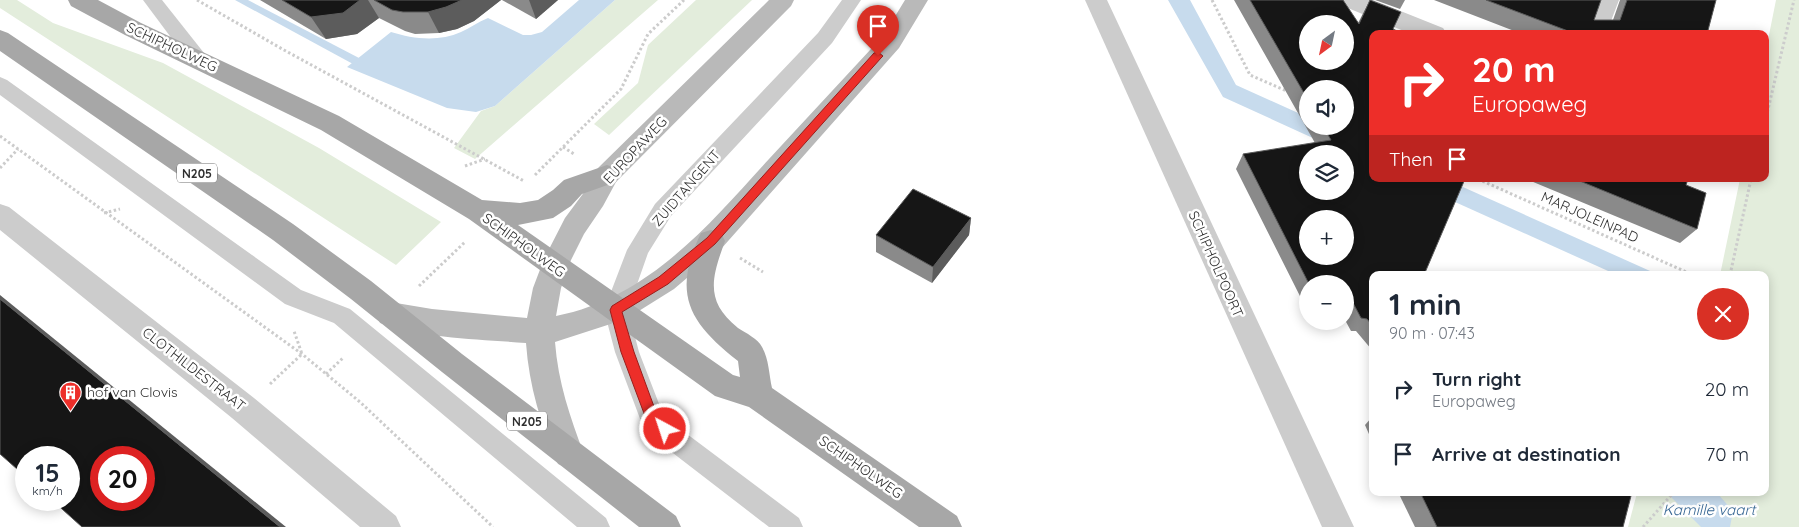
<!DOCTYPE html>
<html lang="en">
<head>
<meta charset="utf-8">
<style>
  :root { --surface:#fff; --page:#f2f2f3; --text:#1f2937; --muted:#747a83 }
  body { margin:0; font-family:Quicksand,sans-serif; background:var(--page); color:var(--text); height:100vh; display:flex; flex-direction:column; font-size:19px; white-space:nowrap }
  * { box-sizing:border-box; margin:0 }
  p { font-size:16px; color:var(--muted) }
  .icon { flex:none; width:28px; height:28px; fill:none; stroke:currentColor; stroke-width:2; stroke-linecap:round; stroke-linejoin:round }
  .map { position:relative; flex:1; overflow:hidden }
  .side { position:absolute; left:1369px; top:271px; width:400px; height:225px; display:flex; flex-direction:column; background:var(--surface); border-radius:10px; box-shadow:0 2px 12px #0003 }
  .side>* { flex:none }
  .banner { position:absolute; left:1369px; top:30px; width:400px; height:152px; border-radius:10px; box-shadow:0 2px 12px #0003; background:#ed2e29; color:#fff; overflow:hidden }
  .needle { width:32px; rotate:213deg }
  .fabs { position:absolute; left:1299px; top:15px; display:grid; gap:10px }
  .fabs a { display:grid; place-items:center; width:55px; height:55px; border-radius:50%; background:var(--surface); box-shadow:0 2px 12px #0003; font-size:25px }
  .speed { position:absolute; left:15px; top:446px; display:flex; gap:10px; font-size:25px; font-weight:700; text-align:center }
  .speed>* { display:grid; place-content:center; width:65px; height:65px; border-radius:50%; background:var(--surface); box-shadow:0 2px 12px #0003; line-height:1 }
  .speed small { font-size:12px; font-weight:400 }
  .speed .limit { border:8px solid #d22; background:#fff; color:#111 }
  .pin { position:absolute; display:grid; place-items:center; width:42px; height:42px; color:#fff; margin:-51px -21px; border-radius:50% 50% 50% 0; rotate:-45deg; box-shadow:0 0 5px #0007 }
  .pin .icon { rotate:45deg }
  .me { position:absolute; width:55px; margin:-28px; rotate:320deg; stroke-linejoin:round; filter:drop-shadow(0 0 4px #0008) }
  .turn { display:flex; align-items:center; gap:18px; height:105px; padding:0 20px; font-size:22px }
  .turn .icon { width:65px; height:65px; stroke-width:2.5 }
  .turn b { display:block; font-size:35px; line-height:42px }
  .then { display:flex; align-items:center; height:48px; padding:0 20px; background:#0003; gap:10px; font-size:19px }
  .round { display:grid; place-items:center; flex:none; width:52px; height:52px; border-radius:26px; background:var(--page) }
  .summary { display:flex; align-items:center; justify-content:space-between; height:85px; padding:0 20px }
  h1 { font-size:30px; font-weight:700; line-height:38px }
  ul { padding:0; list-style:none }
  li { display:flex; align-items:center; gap:15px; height:65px; padding:0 20px }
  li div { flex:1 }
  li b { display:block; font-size:19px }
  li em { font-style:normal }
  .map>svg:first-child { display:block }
  .green { fill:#e3eddc }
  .water { fill:#c7dbed }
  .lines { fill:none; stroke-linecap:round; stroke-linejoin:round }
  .stream { fill:#c7dbed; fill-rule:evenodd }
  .path { stroke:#ccc; stroke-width:3; stroke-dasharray:2.5 2.5; stroke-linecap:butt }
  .lane { fill:#ccc; fill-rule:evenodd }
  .street { fill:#ccc; fill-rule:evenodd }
  .secondary { fill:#b9b9b9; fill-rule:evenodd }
  .primary { fill:#a7a7a7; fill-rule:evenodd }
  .wall { fill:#8a8a8a; fill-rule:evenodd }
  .shaded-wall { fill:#5c5c5c }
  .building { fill:#161616; stroke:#5c5c5c; fill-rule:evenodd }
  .route { fill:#ed2e29; stroke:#9a1e1b }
  .labels { text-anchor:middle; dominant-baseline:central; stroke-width:5; stroke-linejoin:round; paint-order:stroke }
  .shield { fill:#fff; stroke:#6d6d6d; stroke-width:1 }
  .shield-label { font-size:12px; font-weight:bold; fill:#2f2f2f }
  .street-label { font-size:14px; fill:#2f2f2f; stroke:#fff }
  .poi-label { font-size:14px; fill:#2f2f2f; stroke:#fff; text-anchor:start }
  .water-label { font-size:15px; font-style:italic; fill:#396895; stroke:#fff }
</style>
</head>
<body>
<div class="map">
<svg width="1799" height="527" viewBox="0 0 1799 527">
  <rect width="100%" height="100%" fill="#fff"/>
  <g class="green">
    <polygon points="0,0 17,0 53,23 163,63 319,148 441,222 396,265 0,8"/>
    <polygon points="615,0 658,0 475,159 454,148 481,111 495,106"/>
    <polygon points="696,0 752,0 609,135 594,124 638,83 648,45"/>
    <polygon points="1776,0 1799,0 1799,527 1628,527 1637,493 1765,492 1765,275 1720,275 1740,179 1765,179 1765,55"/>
  </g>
  <g class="water">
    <path d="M579,0H615L495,106L476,112L447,108L347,67L391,32C413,39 439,42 461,32C470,28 478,22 488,18L523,35H531L542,32Z"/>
    <polygon points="1168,0 1190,0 1236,85 1307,117 1308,126 1372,165 1223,97"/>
    <polygon points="1404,179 1445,179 1659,275 1617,275"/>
    <polygon points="1667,493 1717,493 1733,511 1730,527 1701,527"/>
  </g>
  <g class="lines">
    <polygon class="stream" points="235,0 248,0 359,58 361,61 356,65 353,64"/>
    <g class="path">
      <polyline points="197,0 284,50 524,181"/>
      <polyline points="1212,0 1250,75 1289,92"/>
      <polyline points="1765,122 1794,0"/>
      <polyline points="0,136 302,354 360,402 493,527"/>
      <polyline points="563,147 574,154"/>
      <polyline points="465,166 485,159"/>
      <polyline points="0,168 18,149"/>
      <polyline points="535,175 621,89 648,34 684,0"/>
      <polyline points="1478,179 1693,275"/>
      <polyline points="104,213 120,209"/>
      <polyline points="740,258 763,272"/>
      <polyline points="1730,275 1751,179"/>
      <polyline points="419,286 465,242"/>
      <polyline points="326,374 344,357"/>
      <polyline points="270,384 302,354 294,331"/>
      <polyline points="1643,527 1674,492"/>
    </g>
    <g class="lane">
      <polygon points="143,0 162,0 204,53 207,58 204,63 197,65 190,63"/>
      <polygon points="842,0 861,0 832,43 671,216 648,253 628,310 639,352 661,409 687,434 799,518 803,527 769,527 669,450 642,424 615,352 604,310 627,250 655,204 818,33"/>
      <polygon points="0,77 7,80 301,290 350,309 606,518 610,527 577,527 334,323 285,304 0,95"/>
    </g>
    <g class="street">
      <polygon points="1085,0 1107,0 1354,527 1322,527"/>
      <polygon points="1340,0 1373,0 1443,28 1447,34 1411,34 1343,6"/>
      <polygon points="1597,0 1619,0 1606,34 1582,34"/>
      <polygon points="0,204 9,207 254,398 396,516 401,527 360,527 232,418 0,230"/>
    </g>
    <path class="secondary" d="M769,0H794L791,6L616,182L603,206L584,234L571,260L561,288L556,316C648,298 709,225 769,159C807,118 845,77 883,36L905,0H928L899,48L721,249L674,289L626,319L555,342C558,382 570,417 584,454L580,464L569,469L558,464C541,425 529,386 526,343C478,339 425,339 380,323L376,314L380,305L390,302L432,309L527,318L533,288L544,259L565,218L585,191L598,168Z"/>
    <g class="primary">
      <path d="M68,0H98L141,23L339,116L482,200L520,203L538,200L553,190L564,180L607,165L616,168L620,175L616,182L582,194L571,206L553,218L518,225L733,375L740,377L738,361C688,322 672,293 701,233L711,230L721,233L725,241C712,277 704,301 738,328C746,333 758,339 762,347C769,359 769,375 772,388L957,516L962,527H919L749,407L715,396L469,219L321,130L125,35L71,6Z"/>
      <polygon points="0,30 8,33 293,224 371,281 462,354 676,516 681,527 639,527 442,372 351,299 273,240 0,51"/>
    </g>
  </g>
  <g class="wall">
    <polygon points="260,0 501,0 474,21 457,29 439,33 415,34 405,31 379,18 357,34 326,39"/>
    <polygon points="502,0 558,0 536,19"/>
    <path d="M1234,0H1343L1358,23L1370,0L1393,29L1372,275V350L1356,331H1351L1345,320V284H1308V312L1236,169L1243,154L1315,143ZM1308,89L1345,126H1308Z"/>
    <polygon points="1375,0 1405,0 1400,9"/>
    <polygon points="1434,0 1601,0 1594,20 1613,20 1620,0 1716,0 1707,34 1522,34"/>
    <polygon points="1526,179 1688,179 1686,185 1697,229 1680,243"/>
    <polygon points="971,218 969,235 932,283 876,252 876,235"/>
    <polygon points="1372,417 1372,441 1365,425"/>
    <polygon points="1398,492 1632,492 1623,527 1415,527"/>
  </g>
  <g class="shaded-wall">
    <polygon points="360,0 368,0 379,18 357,34 326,39 311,17"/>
    <polygon points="462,0 501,0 474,21 457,29 439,33 428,12"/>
    <polygon points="529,0 558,0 536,19"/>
    <polygon points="971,218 969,235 932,283 933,267"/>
    <polygon points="0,295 286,527 280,527 0,299"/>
    <polygon points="1351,299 1345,306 1345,300"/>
  </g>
  <g class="building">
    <polygon points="282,0 360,0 343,13 311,17"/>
    <polygon points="374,0 462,0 446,7 428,12 403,12 392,10"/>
    <path d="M1250,0H1343L1359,24L1370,0L1401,12L1393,29L1403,34H1372V179H1465L1424,275H1372V325L1367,319L1361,318L1351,299L1345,300V284H1309L1243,154L1331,140L1323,126H1345V89H1308V100ZM1308,24H1345V61H1308ZM1308,154H1345V191H1308ZM1308,219H1345V256H1308Z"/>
    <polygon points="1486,0 1601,0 1594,20 1620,20 1627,0 1716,0 1707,34 1576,34"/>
    <polygon points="1575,179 1688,179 1686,185 1706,193 1697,229"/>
    <polygon points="913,189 971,218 933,267 876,235"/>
    <path d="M0,299L280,527H82L52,500H69V458H26V477L0,454ZM101,458H144V500H101Z"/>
    <polygon points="1420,492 1632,492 1623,527 1437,527"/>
  </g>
  <polygon class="route" points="878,52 883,56 881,58 715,244 668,284 622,312 634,352 656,412 671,429 669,433 665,435 660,433 645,416 621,352 610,310 612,306 659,277 707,238 874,53"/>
  <defs>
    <symbol id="building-pin" viewBox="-11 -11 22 30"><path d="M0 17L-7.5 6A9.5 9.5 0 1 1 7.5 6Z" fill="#ed2e29" stroke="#fff"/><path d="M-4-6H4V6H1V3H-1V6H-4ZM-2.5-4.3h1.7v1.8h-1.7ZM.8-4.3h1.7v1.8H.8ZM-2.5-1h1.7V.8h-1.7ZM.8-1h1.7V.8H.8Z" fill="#fff"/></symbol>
  </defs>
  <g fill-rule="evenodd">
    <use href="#building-pin" x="58" y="380" width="25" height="34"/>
  </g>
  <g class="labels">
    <g class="shield">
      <rect x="177" y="163.5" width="40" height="19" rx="4"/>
      <rect x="507" y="411.5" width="40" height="19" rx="4"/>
    </g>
    <g class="shield-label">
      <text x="197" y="173">N205</text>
      <text x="527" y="421">N205</text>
    </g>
    <g class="street-label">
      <text transform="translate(172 47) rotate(25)">SCHIPHOLWEG</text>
      <text transform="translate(635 150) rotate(-47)">EUROPAWEG</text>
      <text transform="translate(686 188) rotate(-49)">ZUIDTANGENT</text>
      <text transform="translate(1590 217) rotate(24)">MARJOLEINPAD</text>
      <text transform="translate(524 245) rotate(36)">SCHIPHOLWEG</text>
      <text transform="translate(1216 264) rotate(66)">SCHIPHOLPOORT</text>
      <text transform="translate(194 369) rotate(38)">CLOTHILDESTRAAT</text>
      <text transform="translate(861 467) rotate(35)">SCHIPHOLWEG</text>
    </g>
    <g class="poi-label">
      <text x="87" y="392">hof van Clovis</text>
    </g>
    <g class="water-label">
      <text x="1709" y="509">Kamille vaart</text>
    </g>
  </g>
</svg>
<div class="fabs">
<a><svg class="needle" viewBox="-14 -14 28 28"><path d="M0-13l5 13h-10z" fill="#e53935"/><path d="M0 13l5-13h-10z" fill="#747a83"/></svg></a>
<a><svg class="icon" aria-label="sound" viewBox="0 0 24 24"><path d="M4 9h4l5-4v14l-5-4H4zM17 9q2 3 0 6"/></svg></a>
<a><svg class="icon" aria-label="layers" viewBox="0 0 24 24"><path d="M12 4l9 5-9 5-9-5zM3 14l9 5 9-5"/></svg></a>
<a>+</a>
<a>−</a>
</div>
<div class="speed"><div>15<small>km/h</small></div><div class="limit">20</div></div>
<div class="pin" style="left:878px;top:56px;background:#d93025"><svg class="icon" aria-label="arrive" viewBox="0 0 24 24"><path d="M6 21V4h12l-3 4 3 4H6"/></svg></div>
<svg class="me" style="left:665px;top:429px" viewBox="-20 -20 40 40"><circle r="17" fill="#ed2e29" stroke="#fff" stroke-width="3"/><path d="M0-11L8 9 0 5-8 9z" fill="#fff"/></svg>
<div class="banner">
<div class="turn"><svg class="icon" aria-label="right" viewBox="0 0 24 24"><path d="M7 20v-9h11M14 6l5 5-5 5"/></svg><div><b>20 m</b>Europaweg</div></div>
<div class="then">Then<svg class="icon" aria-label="arrive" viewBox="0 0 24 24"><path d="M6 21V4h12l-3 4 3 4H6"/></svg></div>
</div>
<section class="side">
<div class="summary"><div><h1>1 min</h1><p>90 m · 07:43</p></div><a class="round" style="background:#d93025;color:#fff"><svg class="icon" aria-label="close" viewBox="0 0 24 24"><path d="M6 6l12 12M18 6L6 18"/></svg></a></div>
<ul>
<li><svg class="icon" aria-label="right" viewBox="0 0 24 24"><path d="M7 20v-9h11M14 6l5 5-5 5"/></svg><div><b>Turn right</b><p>Europaweg</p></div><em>20 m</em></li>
<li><svg class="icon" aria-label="arrive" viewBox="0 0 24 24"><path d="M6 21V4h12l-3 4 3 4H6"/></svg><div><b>Arrive at destination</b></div><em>70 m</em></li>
</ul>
</section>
</div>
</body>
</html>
